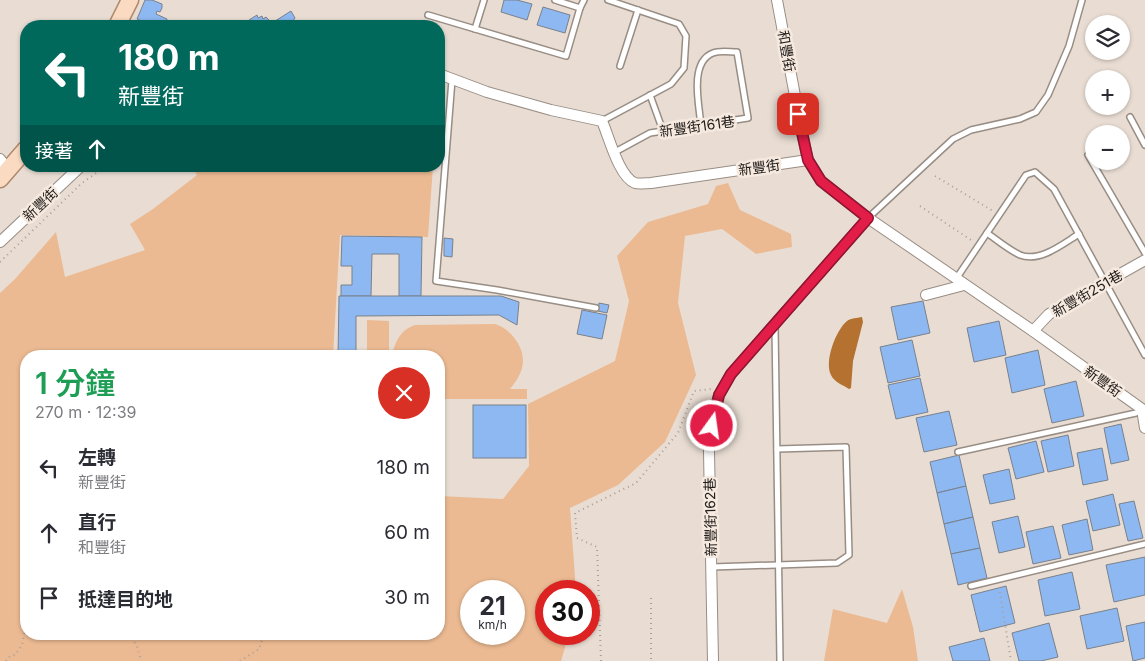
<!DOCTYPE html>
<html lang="zh-TW">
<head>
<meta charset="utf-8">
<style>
  :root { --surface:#fff; --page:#f2f2f3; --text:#2b2b33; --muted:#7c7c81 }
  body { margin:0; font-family:Inter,"Noto Sans TC",sans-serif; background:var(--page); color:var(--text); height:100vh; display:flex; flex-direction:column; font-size:19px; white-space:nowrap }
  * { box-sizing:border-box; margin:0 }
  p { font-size:16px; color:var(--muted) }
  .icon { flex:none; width:28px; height:28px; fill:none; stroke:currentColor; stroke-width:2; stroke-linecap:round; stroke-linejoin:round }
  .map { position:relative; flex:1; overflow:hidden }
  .side { position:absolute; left:20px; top:350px; width:425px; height:290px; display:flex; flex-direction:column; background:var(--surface); border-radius:20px; box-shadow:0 1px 4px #0004 }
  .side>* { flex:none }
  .hud { position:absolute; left:20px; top:20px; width:425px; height:152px; border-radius:20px; box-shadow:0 1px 4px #0004; background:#00695c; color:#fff; overflow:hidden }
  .buttons { position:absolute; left:1085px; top:15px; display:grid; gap:10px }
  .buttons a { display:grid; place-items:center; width:45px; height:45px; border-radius:50%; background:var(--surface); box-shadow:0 1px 4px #0004; font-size:25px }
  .speed { position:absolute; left:460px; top:580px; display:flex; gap:10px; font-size:25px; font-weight:700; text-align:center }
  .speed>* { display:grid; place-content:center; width:65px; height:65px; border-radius:50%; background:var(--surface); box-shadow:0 1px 4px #0004; line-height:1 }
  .speed small { font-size:12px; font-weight:400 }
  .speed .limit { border:8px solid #d22; background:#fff; color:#111 }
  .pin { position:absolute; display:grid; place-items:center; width:42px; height:42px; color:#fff; margin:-21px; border-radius:10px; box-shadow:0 2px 8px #0006 }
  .me { position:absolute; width:55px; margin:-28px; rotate:14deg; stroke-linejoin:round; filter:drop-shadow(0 0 4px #0008) }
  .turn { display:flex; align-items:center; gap:18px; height:105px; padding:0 15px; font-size:22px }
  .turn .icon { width:65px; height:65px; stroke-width:2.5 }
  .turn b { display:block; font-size:35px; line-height:42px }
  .then { display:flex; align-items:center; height:48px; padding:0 15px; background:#0003; gap:10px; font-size:19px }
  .round { display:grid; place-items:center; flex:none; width:52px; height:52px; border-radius:26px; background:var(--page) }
  .head { display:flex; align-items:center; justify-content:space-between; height:85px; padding:0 15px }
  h1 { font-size:30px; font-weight:600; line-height:38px; color:#1e9e55 }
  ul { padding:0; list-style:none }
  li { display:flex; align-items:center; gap:15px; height:65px; padding:0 15px }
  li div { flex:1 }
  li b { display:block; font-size:19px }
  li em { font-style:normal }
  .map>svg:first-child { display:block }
  .green { fill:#ebba92; fill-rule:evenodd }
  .water { fill:#b5712f }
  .building { fill:#8eb8f1; stroke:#79818c }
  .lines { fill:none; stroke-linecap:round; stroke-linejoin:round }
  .lane-casing { stroke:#988d84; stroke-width:8 }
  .street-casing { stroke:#988d84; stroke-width:12 }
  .primary-casing { stroke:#ae896c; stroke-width:19 }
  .path { stroke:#a99f97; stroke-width:2; stroke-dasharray:1 4; stroke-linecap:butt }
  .lane { stroke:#fff; stroke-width:5 }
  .street { stroke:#fff; stroke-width:10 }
  .primary { stroke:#fadac1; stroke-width:16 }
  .route-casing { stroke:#92132f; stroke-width:12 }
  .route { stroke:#e11d48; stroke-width:9 }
  .labels { text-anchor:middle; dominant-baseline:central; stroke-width:5; stroke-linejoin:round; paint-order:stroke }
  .street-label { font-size:14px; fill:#25201d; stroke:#f6eae0 }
</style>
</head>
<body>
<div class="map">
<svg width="1145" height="661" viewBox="0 0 1145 661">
  <rect width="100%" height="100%" fill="#e9ddd3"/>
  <g class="green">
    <path d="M191,166H433L428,237L340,235L333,356H26V634H439V496L503,499L529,466L528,404L615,361L629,301L617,256L648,222L708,204L716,186L728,183L740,210L791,234L792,247L756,254L722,229L685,236L678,303L696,375L665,442L618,485L570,508L576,591H546V634H569L561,661H0V293L15,279L56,232L65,277L145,250L130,224L153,209L197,175ZM514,591V634H471V591Z"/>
    <polygon points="367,320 389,321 389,356 367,356"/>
    <path d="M495,324C512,329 527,350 522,368C520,376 515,383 510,389H527V399H439V356H392C395,342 400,330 415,325Z"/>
    <polygon points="902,589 913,627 918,661 824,661 833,609 887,623"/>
  </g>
  <path class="water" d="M862,317L863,322L853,361L851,388L849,389C843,385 834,382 831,375C824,361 836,330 847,321C851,318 857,318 862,317Z"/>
  <g class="building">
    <polygon points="145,0 152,0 162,4 162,8 160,12 157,11 156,14 167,19 166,26 148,26 149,25 137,19"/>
    <polygon points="504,0 517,0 532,4 527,20 501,12"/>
    <polygon points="543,7 570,15 565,33 537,25"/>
    <polygon points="291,11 295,18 289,26 249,26 251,24 249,20 257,15 258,18 262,16 263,19 266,17 272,23"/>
    <polygon points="342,236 422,237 421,296 399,296 399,254 372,254 371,296 341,296 341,285 352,285 352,266 341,266"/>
    <polygon points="444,238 453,239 452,257 444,256"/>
    <polygon points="339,296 501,296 519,302 517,325 499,315 356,316 356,356 338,356"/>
    <polygon points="923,301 930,333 898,340 891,307"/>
    <polygon points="599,303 609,305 607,313 598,311"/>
    <polygon points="582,310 607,315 602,339 577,334"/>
    <polygon points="999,321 1006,355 974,362 967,328"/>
    <polygon points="912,340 920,376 888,383 880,347"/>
    <polygon points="1038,350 1045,385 1012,393 1005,358"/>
    <polygon points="920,378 928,412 896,419 888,385"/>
    <polygon points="1076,381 1084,416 1052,423 1044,389"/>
    <rect x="473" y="405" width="53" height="53"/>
    <polygon points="949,411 957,445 924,452 916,418"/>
    <polygon points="1121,424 1129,460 1111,464 1104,428"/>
    <polygon points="1068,435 1074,466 1048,472 1041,441"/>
    <polygon points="1036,441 1044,472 1016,479 1008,448"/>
    <polygon points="1102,448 1108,480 1083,485 1077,453"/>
    <polygon points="959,455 966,486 937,493 930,462"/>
    <polygon points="1009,469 1015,499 990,504 983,475"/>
    <polygon points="966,486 973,517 944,524 937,493"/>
    <polygon points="1113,494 1120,525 1093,531 1086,501"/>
    <polygon points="1134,501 1143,538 1128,541 1119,504"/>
    <polygon points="1018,516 1025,547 999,553 992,522"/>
    <polygon points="973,517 980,548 951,554 944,524"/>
    <polygon points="1087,519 1093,550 1069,555 1062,525"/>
    <polygon points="1053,526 1061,558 1033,564 1026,532"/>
    <polygon points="980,548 987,578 958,585 951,554"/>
    <polygon points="1145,557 1145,595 1114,602 1106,565"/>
    <polygon points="1072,572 1080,609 1045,616 1038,580"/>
    <polygon points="1006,586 1015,623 980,632 971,595"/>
    <polygon points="1117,608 1124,641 1087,649 1080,616"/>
    <polygon points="1145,622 1145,658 1133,661 1126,626"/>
    <polygon points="1049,623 1058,657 1041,661 1019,661 1012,633"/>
    <polygon points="984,638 990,661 953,661 949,647"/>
  </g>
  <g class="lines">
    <defs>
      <g id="lane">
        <polyline points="555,0 580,8 584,0"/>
        <polyline points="428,15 566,56 580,8"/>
        <polyline points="475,29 484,0"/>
        <polyline points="620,66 638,10"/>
        <polyline points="452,80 436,281 497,290 596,308"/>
        <polyline points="650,95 663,131"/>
        <polyline points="1130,117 1145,145"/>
        <polyline points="602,121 671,84 684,68 686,36 679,24 608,0"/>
        <path d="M615,152L650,133L748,118L737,52C730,52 720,50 713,53C689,62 699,105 701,125"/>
        <polyline points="1088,155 1145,253"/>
        <polyline points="868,218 953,139 971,130 1020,119 1036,112 1048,95 1069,46 1082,0"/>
        <path d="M987,233C997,240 1009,250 1020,255C1040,263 1064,243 1079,234"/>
        <polyline points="956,279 1026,175 1035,172 1054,189 1145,355"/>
        <polyline points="775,327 780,661"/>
        <polyline points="958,452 1136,413 1142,409"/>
        <polyline points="712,567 837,563 849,555 846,447 777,449"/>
        <polyline points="971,586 1145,544"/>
      </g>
      <g id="street">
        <polyline points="777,0 802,133 808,160 821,181 868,218 1033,331 1142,409 1145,428"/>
        <path d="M439,74L487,92L551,110L602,121C609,137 619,177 635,183C639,184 646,183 651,183L808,160"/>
        <polyline points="0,159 8,169"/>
        <polyline points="0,242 81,166"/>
        <polyline points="926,295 964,285"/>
        <polyline points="1033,331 1049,314 1145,260"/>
        <polyline points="713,661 709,451 711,426 719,395 731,374 868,218"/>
      </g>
      <g id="primary">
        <polyline points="117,26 130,0"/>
        <polyline points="0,179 26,149"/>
      </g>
    </defs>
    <use href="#lane" class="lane-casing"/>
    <use href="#street" class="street-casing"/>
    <use href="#primary" class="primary-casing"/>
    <g class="path">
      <polyline points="935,176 993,211"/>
      <polyline points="920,206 974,242"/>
      <polyline points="0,262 82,183 106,166"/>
      <polyline points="999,587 1011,661"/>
      <polyline points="651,598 651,661"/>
      <polyline points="129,634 137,646 141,661"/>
      <polyline points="6,661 10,656 15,655 22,645 26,625"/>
      <polyline points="240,661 259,649 264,634"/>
      <polyline points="601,661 597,547 577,538 575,513 636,483 678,433 694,391 711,389"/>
    </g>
    <use href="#lane" class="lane"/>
    <use href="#street" class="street"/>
    <use href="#primary" class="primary"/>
  </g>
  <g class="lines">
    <defs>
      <polyline id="route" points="712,426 719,395 731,374 868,218 821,181 808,160 798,114"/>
    </defs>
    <use href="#route" class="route-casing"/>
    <use href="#route" class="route"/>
  </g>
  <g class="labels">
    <g class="street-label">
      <text transform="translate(787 51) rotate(80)">和豐街</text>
      <text transform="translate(697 126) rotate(-8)">新豐街161巷</text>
      <text transform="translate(759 167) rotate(-8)">新豐街</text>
      <text transform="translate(40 204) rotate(-43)">新豐街</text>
      <text transform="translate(1087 293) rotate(-30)">新豐街251巷</text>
      <text transform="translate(1103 381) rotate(35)">新豐街</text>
      <text transform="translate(710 517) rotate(-91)">新豐街162巷</text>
    </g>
  </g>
</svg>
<div class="buttons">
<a><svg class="icon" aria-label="layers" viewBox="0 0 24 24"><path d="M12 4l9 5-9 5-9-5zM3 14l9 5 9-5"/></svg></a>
<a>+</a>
<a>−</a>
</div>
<div class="speed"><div>21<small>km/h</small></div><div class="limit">30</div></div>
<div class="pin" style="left:798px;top:114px;background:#d93025"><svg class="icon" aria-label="arrive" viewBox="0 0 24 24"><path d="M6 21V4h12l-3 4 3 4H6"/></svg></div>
<svg class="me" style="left:712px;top:426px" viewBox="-20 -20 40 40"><circle r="17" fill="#e11d48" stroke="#fff" stroke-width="3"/><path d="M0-11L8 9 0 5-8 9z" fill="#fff"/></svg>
<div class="hud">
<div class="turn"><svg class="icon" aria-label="left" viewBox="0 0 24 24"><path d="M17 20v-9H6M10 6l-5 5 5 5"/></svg><div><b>180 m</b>新豐街</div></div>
<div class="then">接著<svg class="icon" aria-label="ahead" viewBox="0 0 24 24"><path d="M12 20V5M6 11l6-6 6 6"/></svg></div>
</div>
<section class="side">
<div class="head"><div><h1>1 分鐘</h1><p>270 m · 12:39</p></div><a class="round" style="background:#d93025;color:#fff"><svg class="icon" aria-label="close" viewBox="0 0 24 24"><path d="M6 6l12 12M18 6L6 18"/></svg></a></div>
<ul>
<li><svg class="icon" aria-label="left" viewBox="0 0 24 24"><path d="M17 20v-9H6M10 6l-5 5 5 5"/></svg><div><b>左轉</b><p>新豐街</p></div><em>180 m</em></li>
<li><svg class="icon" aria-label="ahead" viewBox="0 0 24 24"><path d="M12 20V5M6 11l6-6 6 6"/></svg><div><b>直行</b><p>和豐街</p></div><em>60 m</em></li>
<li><svg class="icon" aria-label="arrive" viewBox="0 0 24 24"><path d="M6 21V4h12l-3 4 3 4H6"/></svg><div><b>抵達目的地</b></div><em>30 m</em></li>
</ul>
</section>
</div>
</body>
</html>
